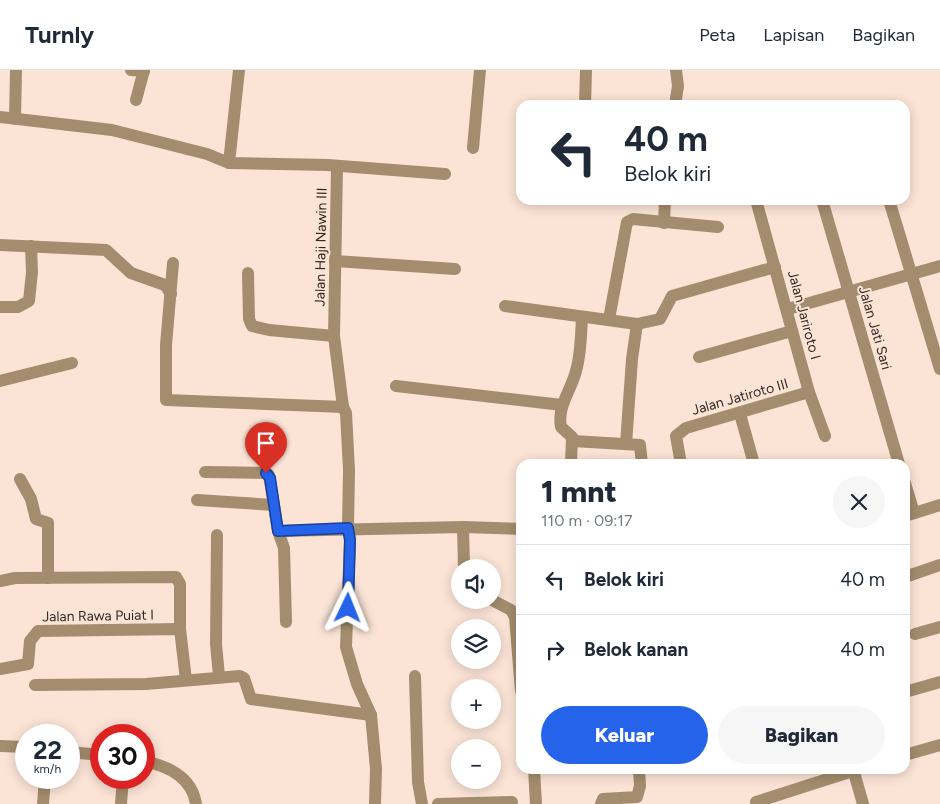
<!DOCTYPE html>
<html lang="id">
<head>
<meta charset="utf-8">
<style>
  :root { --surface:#fff; --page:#f6f6f7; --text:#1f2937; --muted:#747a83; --line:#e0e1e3; --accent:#2563eb }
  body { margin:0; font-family:Figtree,sans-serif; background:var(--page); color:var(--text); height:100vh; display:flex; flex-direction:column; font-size:19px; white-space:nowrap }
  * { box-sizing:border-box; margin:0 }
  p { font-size:16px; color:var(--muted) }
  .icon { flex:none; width:28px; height:28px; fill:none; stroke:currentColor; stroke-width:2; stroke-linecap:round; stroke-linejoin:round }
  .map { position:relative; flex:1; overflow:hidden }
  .sheet { position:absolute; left:516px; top:389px; width:394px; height:315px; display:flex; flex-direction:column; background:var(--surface); border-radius:15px; box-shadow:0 2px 12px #0003 }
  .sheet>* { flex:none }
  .top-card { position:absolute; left:516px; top:30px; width:394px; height:105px; border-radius:15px; box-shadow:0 2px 12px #0003; background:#fff; color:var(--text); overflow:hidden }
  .controls { position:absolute; left:451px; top:489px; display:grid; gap:10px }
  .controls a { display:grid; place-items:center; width:50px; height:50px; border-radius:50%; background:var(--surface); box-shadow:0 2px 12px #0003; font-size:25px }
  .speed { position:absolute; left:15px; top:654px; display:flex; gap:10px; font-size:25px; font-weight:700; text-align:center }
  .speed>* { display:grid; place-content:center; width:65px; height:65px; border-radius:50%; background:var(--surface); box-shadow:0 2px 12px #0003; line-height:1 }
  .speed small { font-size:12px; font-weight:400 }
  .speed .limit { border:8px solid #d22; background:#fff; color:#111 }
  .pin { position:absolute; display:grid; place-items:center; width:42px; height:42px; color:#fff; margin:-51px -21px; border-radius:50% 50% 50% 0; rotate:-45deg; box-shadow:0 0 5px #0007 }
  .pin .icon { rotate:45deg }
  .me { position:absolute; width:55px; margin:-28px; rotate:2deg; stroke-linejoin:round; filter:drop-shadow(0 0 4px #0008) }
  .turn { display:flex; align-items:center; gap:18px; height:105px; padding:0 25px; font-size:22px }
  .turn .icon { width:65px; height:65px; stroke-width:2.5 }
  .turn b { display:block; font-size:35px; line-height:42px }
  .round { display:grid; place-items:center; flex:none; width:52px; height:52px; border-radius:26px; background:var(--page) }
  .head { display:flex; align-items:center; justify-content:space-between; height:85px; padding:0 25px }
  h1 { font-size:30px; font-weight:800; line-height:38px }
  .primary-button { display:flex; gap:10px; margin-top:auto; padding:10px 25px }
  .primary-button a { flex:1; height:58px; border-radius:30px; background:var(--accent); color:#fff; font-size:20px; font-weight:800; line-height:58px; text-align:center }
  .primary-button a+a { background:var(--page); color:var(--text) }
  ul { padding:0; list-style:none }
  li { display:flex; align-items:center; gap:15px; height:70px; padding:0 25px; border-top:1px solid var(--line) }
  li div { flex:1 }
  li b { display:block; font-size:19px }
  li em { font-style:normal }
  header { display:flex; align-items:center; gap:30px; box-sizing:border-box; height:70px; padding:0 25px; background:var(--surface); border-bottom:1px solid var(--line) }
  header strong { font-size:24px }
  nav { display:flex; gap:28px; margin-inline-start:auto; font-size:18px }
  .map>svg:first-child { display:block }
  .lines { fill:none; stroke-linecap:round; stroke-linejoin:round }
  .minor { stroke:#a38d6e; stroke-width:12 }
  .route-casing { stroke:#184099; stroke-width:12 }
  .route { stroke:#2563eb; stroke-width:9 }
  .labels { text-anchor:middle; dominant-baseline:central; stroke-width:4; stroke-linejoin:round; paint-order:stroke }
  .street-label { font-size:14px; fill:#312923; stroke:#fbe4d6 }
</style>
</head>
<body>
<header>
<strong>Turnly</strong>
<nav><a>Peta</a><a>Lapisan</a><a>Bagikan</a></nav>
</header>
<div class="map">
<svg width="940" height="734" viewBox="0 0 940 734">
  <rect width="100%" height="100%" fill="#fbe4d6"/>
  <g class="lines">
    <g class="minor">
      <polyline points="131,0 144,1"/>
      <polyline points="136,30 144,0"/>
      <polyline points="585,35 586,0"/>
      <polyline points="675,35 678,16 676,0"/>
      <polyline points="0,47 112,60 207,84 229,93 328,95 445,104"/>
      <polyline points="15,49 16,0"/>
      <polyline points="473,78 480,0"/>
      <polyline points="229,93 239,0"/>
      <polyline points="337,97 334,266 343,337 346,343 349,400 348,458 350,470 346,577 357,614 371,645 376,699 375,734"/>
      <polyline points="756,130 809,322 825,366"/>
      <polyline points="822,130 899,394"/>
      <polyline points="889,130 940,299"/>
      <polyline points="664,153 665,130"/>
      <polyline points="0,175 106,180 131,203 165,215 171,224"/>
      <polyline points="335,191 455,199"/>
      <polyline points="173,193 166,275 166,330 343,337"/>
      <polyline points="248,203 249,249 252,256 269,260 334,266"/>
      <polyline points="505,236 637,254 660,249 672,226 775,197"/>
      <polyline points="0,237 18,237 29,231 32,202 31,176"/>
      <polyline points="788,239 940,196"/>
      <polyline points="609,249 627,152 633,149 718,157"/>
      <polyline points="699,287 792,261"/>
      <polyline points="0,311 72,293"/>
      <polyline points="396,316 562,335"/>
      <polyline points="740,344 754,394"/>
      <polyline points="573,371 640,375 642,394"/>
      <polyline points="626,374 632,289 637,254"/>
      <path d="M571,394L572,367L561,357C557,336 571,321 576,301C581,284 581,265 582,247"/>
      <polyline points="681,394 676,366 686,358 809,322"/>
      <polyline points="205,402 266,403 269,405 278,461 284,478 286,552"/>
      <polyline points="20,409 31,429 36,449 48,453 48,508"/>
      <polyline points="905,413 914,443"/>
      <polyline points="197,430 274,435"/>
      <polyline points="905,446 940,435"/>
      <polyline points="463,457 464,498"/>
      <polyline points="278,461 463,457 521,459"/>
      <polyline points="217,465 216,574 219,606"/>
      <polyline points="905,507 940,495"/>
      <polyline points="0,511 15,508 176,507 180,514 180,559"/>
      <polyline points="492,530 511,540 515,547 521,621"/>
      <polyline points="915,564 940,557"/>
      <polyline points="0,599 28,594 30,571 38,561 180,559 186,610"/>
      <polyline points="415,606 418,712 422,734"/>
      <polyline points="35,615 146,614 240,606 244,608 251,629 371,645"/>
      <polyline points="905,622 940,612"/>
      <polyline points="0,676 26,677"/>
      <polyline points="69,682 101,685"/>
      <polyline points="905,685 940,675"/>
      <path d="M144,691C168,696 192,707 196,734"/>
      <polyline points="534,699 536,734"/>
      <polyline points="853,699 863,734"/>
      <polyline points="756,732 859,699"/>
      <polyline points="43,734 45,708"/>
      <polyline points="121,734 123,708"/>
      <polyline points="438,734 512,732"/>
      <polyline points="601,734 603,729 637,727 640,716 639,699"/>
    </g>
  </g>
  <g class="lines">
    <defs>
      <polyline id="route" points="266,403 270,408 278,461 348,458 350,470 348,538"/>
    </defs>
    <use href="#route" class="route-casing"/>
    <use href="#route" class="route"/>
  </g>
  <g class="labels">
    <g class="street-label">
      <text transform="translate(321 177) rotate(-89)">Jalan Haji Nawin III</text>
      <text transform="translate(804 245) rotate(75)">Jalan Jariroto I</text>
      <text transform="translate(875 258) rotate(74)">Jalan Jati Sari</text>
      <text transform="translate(740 327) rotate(-16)">Jalan Jatiroto III</text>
      <text transform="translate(98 546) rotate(-1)">Jalan Rawa Puiat I</text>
    </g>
  </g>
</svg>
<div class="controls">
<a><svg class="icon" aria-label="sound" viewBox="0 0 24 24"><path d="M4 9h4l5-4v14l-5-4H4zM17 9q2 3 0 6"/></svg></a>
<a><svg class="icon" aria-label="layers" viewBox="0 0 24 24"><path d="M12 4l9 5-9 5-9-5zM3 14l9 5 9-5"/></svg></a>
<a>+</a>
<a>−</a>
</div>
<div class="speed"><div>22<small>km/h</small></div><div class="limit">30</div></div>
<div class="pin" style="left:266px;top:403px;background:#d93025"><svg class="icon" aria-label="arrive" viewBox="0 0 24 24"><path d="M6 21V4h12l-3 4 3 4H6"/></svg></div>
<svg class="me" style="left:348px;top:538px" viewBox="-20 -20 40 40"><path d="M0-17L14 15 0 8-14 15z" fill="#2563eb" stroke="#fff" stroke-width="4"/></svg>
<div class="top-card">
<div class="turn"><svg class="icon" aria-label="left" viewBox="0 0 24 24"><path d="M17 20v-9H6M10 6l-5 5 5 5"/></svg><div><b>40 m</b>Belok kiri</div></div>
</div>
<section class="sheet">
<div class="head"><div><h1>1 mnt</h1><p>110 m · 09:17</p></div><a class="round"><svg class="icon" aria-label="close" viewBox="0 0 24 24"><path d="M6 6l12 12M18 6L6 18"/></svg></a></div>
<ul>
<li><svg class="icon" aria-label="left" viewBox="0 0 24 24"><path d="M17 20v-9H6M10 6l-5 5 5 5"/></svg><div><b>Belok kiri</b></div><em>40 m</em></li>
<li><svg class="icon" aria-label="right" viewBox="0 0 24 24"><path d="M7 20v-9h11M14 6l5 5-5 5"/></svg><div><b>Belok kanan</b></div><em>40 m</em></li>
</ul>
<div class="primary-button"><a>Keluar</a><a>Bagikan</a></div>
</section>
</div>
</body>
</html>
